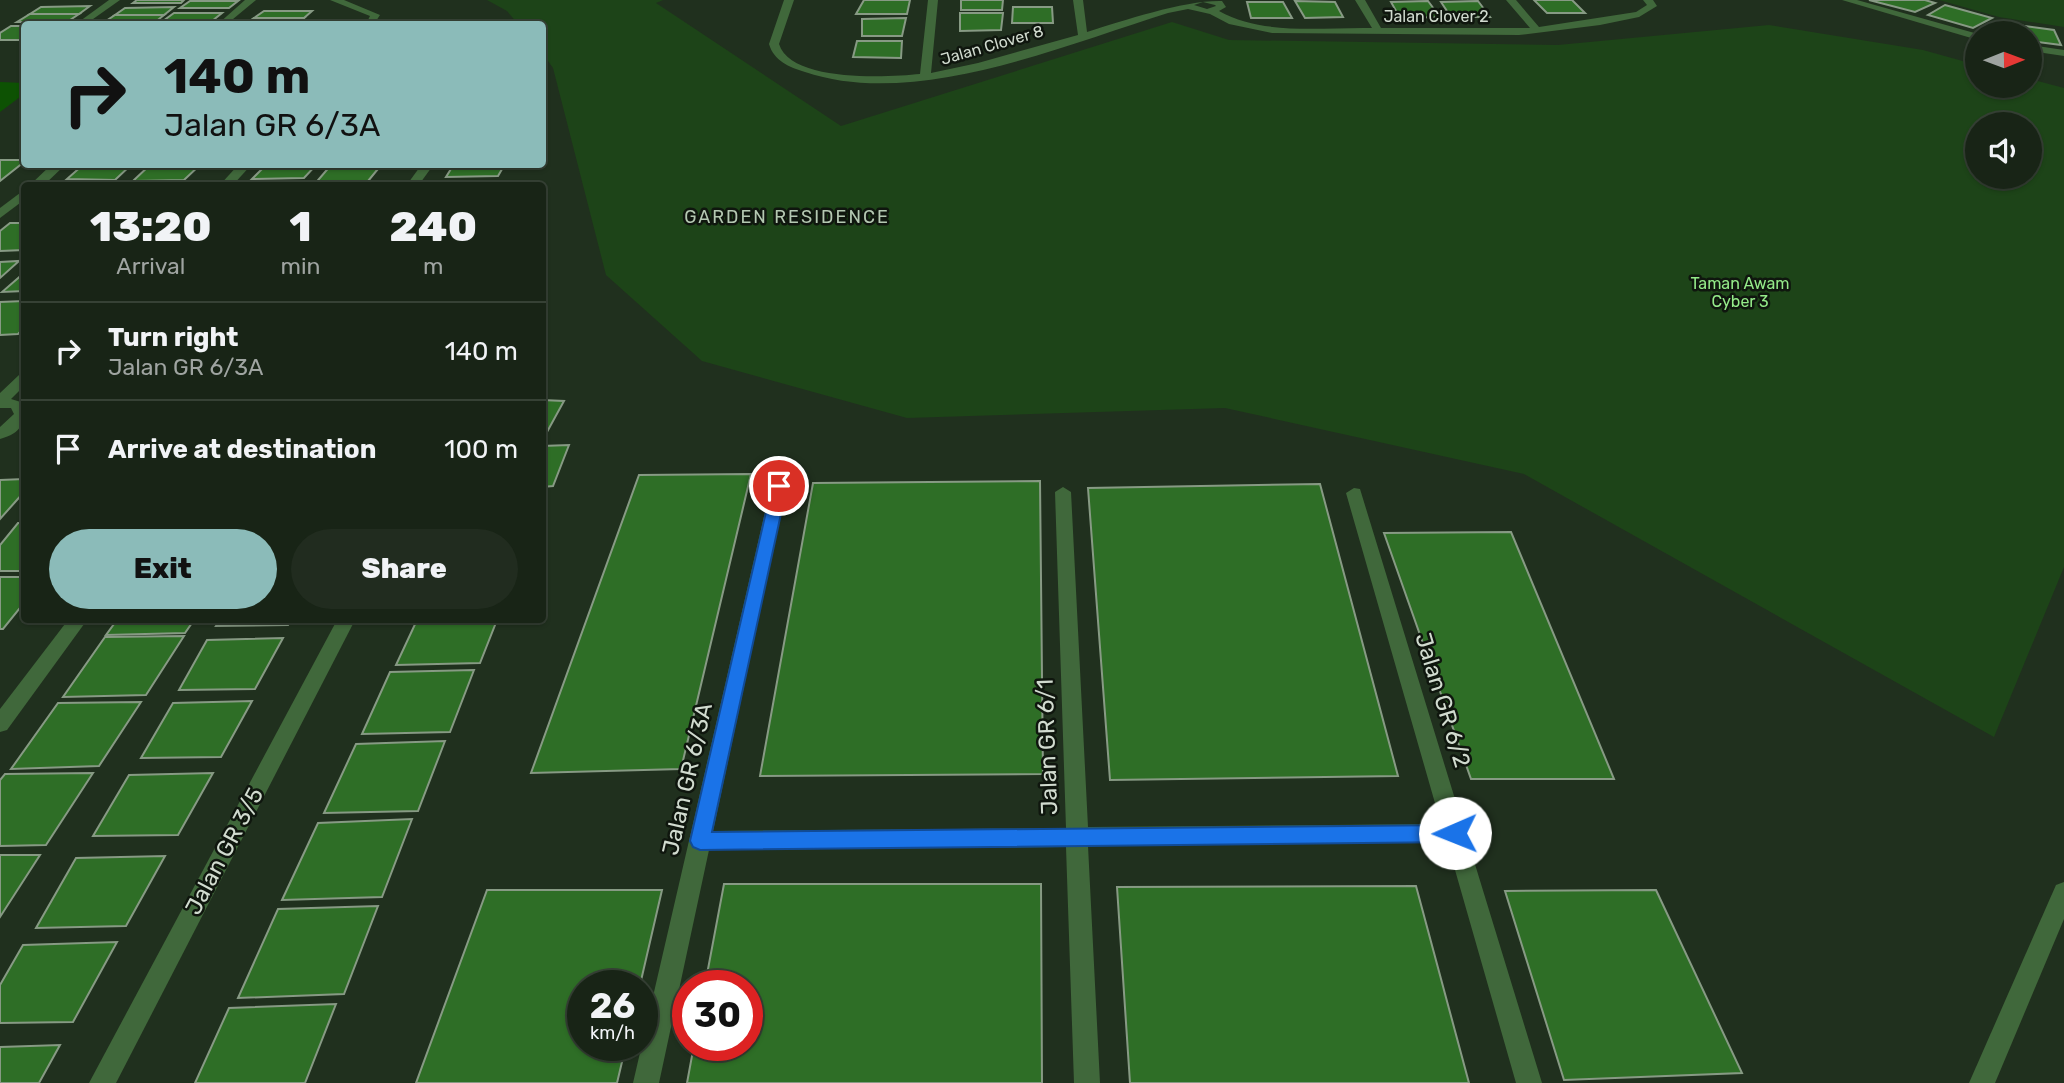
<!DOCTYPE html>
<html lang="en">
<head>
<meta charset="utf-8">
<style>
  :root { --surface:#182416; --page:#212c1f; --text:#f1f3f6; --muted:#9fa4a1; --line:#364135; --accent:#8bbbb9 }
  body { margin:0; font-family:Rubik,sans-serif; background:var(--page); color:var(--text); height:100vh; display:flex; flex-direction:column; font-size:26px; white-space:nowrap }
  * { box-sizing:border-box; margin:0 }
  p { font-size:23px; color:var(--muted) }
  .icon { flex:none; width:38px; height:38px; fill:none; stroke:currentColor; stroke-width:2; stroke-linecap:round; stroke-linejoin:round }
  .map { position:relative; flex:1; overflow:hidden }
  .drawer { position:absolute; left:21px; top:182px; width:525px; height:441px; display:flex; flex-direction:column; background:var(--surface); border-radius:7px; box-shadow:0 2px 5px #0004,0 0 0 2px var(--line) }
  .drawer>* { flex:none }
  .top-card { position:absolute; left:21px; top:21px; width:525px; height:147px; border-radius:7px; box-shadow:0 2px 5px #0004,0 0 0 2px var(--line); background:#8bbbb9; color:#111; overflow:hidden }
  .needle { width:46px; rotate:89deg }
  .fabs { position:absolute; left:1965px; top:21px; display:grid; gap:14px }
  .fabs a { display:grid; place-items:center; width:77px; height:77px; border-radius:50%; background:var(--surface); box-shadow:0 2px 5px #0004,0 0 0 2px var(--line); font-size:35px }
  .speed { position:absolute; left:567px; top:970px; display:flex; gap:14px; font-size:35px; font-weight:700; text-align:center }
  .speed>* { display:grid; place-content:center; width:91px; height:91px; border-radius:50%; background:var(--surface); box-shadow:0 2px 5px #0004,0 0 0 2px var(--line); line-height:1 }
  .speed small { font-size:18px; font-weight:400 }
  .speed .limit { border:10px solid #d22; background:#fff; color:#111 }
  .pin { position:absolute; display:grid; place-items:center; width:60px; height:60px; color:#fff; margin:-30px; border:4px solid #fff; border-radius:50%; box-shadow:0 2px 7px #0007 }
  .me { position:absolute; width:77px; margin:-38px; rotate:269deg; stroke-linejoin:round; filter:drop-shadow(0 0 5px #0008) }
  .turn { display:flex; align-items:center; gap:24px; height:147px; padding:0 28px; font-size:32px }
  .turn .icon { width:91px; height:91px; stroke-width:2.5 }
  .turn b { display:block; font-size:49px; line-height:60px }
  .eta { display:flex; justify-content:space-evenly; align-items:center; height:119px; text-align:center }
  .eta b { font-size:42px; font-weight:800; line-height:49px }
  .cta { display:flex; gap:14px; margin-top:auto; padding:14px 28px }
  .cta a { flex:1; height:80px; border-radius:42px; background:var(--accent); color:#111; font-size:28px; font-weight:800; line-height:80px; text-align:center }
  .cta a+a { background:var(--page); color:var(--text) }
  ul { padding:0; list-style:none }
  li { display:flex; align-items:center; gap:21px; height:98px; padding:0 28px; border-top:2px solid var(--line) }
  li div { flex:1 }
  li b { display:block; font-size:26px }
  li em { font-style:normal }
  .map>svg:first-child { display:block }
  .green { fill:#1d4418; fill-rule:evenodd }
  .water { fill:#0d5203 }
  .building { fill:#2e6e26; stroke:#879a84; stroke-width:2 }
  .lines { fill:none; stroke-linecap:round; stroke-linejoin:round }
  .street { fill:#40683b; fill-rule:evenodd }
  .route { fill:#1a73e8; stroke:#114b97; stroke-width:2 }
  .labels { text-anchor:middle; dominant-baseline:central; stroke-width:5; stroke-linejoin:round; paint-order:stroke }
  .far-street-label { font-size:16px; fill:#d1dbcf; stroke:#0f160e }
  .far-park-label { font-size:16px; fill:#94ea89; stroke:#0f160e }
  .far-neighbourhood-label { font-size:18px; letter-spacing:2px; fill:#b4c8b1; stroke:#0f160e }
  .near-street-label { font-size:23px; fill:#d1dbcf; stroke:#0f160e }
</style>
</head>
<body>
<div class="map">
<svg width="2064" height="1083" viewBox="0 0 2064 1083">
  <rect width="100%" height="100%" fill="#20301e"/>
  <g class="green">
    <path d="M487,0H663L656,3L841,126L1172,22L1229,40L1558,45L1769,25L1923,50L1977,65L1978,86H2030V79L2064,88V567L1994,737L1524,474L1225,408L907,418L702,361L606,275L553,68L543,54L542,24H518L507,11ZM1978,124H2030V177H1978Z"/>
    <polygon points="1939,0 2064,0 2064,27 1999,17"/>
  </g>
  <polygon class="water" points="0,82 24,83 24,94 0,112"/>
  <g class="building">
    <polygon points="137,0 184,0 181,3 133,3"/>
    <polygon points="864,0 910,0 907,14 856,14"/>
    <polygon points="961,0 1003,0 1002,10 961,10"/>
    <polygon points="1534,0 1572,0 1585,13 1547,13"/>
    <polygon points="1869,0 1925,0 1935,3 1915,12"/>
    <polygon points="190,1 238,1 229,8 180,8"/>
    <polygon points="1295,1 1335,2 1343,17 1305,18"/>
    <polygon points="1428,1 1440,17 1400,18 1391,2"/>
    <polygon points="1478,1 1490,17 1451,17 1441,2"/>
    <polygon points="1247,2 1283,2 1292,18 1251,18"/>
    <polygon points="1945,5 1992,18 1973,28 1928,15"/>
    <polygon points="90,6 79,14 30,14 41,7"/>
    <polygon points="174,7 164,15 115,15 125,8"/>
    <polygon points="1013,7 1052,7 1053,23 1012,23"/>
    <polygon points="264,11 312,11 304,18 254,18"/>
    <polygon points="174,13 222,13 212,21 163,21"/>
    <polygon points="960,13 1003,13 1001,30 960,31"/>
    <polygon points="30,14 79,14 67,22 17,22"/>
    <polygon points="115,15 164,15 154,23 103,23"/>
    <polygon points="254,18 304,18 297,24 247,24"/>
    <polygon points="906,18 902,36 862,36 862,19"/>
    <polygon points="310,20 360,20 355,24 306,24"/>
    <polygon points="163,21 212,21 208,24 158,24"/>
    <polygon points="2002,23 2054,30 2061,45 2030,41 2030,33 2007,33"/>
    <polygon points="11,26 24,26 24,40 0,40 0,33"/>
    <polygon points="857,41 902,41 901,58 853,57"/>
    <polygon points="0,160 24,160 24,162 0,181"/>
    <polygon points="84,164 132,164 115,180 67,179"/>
    <polygon points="151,164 201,164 184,180 133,181"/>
    <polygon points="267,164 317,164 304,178 252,179"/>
    <polygon points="382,164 364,186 313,186 331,165"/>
    <polygon points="454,164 505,164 498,176 446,177"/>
    <polygon points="442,181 495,181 492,186 440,186"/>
    <polygon points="10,223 24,223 24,250 0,251 0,231"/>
    <polygon points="19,261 0,278 0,262"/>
    <polygon points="24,273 24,291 2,292"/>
    <polygon points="24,301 24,328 18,334 0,335 0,302"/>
    <polygon points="542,400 564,401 547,432 542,432"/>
    <polygon points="569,445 553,486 542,487 542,446"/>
    <polygon points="751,474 681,769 531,773 639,475"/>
    <polygon points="24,479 24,492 0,519 0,480"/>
    <polygon points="1040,481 1043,774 760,776 813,483"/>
    <polygon points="1320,484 1398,776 1110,780 1088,488"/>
    <polygon points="18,523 24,523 24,571 0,571 0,545"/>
    <polygon points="1511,532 1614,779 1471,779 1384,533"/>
    <polygon points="0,577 24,577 24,603 3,629 0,629"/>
    <polygon points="117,620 194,620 185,633 106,635"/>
    <polygon points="220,620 291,620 288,625 216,626"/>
    <polygon points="417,620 497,620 480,663 396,665"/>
    <polygon points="184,636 146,695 63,697 105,637"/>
    <polygon points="283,638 255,689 179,690 207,640"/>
    <polygon points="474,670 450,732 362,734 390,672"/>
    <polygon points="252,701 221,757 141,758 173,703"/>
    <polygon points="141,702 99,766 11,769 58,703"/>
    <polygon points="445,741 418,811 324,813 356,744"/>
    <polygon points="93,773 46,845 0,846 0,780 5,774"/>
    <polygon points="213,773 178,835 93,836 129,775"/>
    <polygon points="412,819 382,897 282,900 318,823"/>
    <polygon points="0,855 40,855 0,917"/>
    <polygon points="165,856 126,926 36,928 76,858"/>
    <polygon points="724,884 1041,884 1042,1083 687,1083 694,1045 747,1045 747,985 705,985"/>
    <polygon points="1416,886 1469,1083 1130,1083 1117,887"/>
    <polygon points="487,890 662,890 640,985 583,985 583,1045 626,1045 617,1083 416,1083"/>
    <polygon points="1656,890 1742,1073 1564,1080 1505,891"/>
    <polygon points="378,906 344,994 238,998 278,909"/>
    <polygon points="117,942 73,1022 0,1023 0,985 23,945"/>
    <polygon points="336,1004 305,1083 195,1083 229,1008"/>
    <polygon points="60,1045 39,1083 0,1083 0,1047"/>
  </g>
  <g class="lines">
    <g class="street">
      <polygon points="109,0 120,0 86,24 76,24"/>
      <polygon points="245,0 256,0 227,24 218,24"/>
      <polygon points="330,0 344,0 380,15 374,24 366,24 370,16"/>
      <path d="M784,0H794L779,44C791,83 889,77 920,74L928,0H938L931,73L978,63L1078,35L1073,0H1083L1087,32C1125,20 1185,0 1222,1L1226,7L1219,11C1264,36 1322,27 1372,28L1355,0H1365L1381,28H1530L1506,0H1516L1539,27L1636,12L1647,5L1643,0H1653L1657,6L1639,17L1600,25L1519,35L1272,33L1229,24L1210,14L1188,9L1168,13C1062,46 914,109 805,72C789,67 774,61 769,44ZM1203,2L1215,5L1216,6L1207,9L1194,5Z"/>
      <polygon points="1842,0 1857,0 1978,34 1978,40"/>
      <polygon points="2030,45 2064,50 2064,56 2030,51"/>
      <polygon points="52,164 66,164 43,186 29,186"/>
      <polygon points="239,164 252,164 232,186 219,186"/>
      <polygon points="422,164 434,164 418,186 406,186"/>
      <polygon points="24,190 24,200 0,218 0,208"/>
      <path d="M24,373V386L11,399L24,403C24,424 22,433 0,439V427L14,414L11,408H0V393L19,375Z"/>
      <polygon points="779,481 787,486 713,831 1066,828 1055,492 1063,487 1071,492 1088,827 1441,824 1346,493 1354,488 1360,489 1542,1083 1516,1083 1447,842 1088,846 1100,1083 1074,1083 1066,847 709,850 659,1083 633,1083 771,486"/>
      <polygon points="68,620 87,620 7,730 0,732 0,709"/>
      <polygon points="337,620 355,620 116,1083 89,1083"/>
      <polygon points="2064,882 2064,919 1995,1083 1969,1083 2056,885"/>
    </g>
  </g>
  <polygon class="route" points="779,481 787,486 712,832 1455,825 1462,827 1465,833 1462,839 1455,842 700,850 693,847 690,841 772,486"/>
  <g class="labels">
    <g class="far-street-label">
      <text x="1436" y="16">Jalan Clover 2</text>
      <text transform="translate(992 45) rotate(-16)">Jalan Clover 8</text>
    </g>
    <g class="far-park-label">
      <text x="1740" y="283">Taman Awam<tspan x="1740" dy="18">Cyber 3</tspan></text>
    </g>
    <g class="far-neighbourhood-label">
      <text x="787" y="217">GARDEN RESIDENCE</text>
    </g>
    <g class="near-street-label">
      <text transform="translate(1443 700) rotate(73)">Jalan GR 6/2</text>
      <text transform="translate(1047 747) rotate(-92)">Jalan GR 6/1</text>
      <text transform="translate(687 779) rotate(-77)">Jalan GR 6/3A</text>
      <text transform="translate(224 851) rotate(-62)">Jalan GR 3/5</text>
    </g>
  </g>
</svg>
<div class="fabs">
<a><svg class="needle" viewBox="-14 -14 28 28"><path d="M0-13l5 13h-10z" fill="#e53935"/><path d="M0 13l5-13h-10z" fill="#9fa4a1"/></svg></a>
<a><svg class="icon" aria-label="sound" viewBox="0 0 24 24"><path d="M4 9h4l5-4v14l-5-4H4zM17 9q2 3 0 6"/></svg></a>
</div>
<div class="speed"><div>26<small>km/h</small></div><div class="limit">30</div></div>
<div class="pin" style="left:779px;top:486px;background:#d93025"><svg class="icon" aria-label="arrive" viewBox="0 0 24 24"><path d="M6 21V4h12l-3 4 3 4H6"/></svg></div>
<svg class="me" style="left:1455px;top:833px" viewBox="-20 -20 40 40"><circle r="19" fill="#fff"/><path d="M0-13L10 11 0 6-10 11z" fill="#1a73e8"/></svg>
<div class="top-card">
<div class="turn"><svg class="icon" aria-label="right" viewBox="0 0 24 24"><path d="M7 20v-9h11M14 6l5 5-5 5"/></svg><div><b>140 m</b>Jalan GR 6/3A</div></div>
</div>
<section class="drawer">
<div class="eta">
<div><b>13:20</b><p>Arrival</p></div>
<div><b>1</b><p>min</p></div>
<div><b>240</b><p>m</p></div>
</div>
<ul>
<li><svg class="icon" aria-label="right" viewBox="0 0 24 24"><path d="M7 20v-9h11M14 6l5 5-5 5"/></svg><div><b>Turn right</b><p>Jalan GR 6/3A</p></div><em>140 m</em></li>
<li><svg class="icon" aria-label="arrive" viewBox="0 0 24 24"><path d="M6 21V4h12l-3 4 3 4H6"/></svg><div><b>Arrive at destination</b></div><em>100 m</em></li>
</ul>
<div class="cta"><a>Exit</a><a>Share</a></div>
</section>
</div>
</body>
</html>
